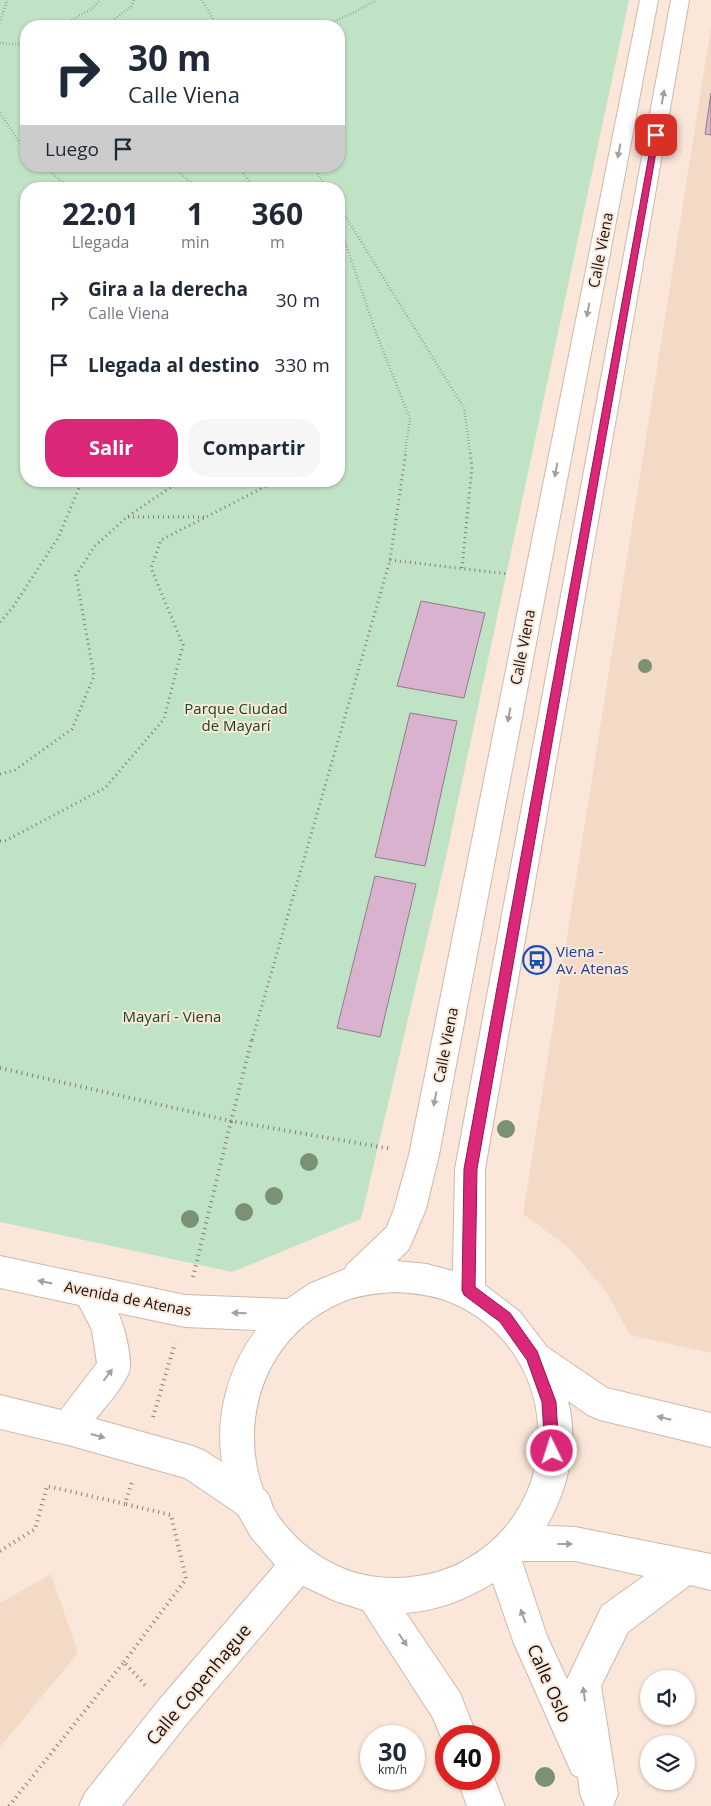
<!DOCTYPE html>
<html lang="es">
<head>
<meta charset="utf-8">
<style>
  :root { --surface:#fff; --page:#f6f6f7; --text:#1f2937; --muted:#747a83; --accent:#db2777 }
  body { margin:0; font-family:"Open Sans",sans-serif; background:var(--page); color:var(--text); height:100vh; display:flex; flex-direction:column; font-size:19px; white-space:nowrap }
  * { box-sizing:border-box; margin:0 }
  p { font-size:16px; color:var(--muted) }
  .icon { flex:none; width:28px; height:28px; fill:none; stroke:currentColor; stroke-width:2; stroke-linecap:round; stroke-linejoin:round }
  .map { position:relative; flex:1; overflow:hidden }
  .panel { position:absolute; left:20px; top:182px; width:325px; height:305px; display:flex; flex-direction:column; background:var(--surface); border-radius:20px; box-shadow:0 1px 4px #0004 }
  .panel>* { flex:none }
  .hud { position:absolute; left:20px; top:20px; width:325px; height:152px; border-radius:20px; box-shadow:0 1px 4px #0004; background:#fff; color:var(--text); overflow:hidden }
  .controls { position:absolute; left:640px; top:1670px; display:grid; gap:10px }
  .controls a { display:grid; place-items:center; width:55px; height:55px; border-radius:50%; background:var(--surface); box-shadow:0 1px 4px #0004; font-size:25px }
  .speed { position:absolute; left:360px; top:1725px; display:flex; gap:10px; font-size:25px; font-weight:700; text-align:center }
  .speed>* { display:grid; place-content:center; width:65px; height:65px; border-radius:50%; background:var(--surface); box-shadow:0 1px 4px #0004; line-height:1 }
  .speed small { font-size:12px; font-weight:400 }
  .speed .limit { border:8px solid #d22; background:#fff; color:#111 }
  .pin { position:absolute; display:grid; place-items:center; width:42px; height:42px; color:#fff; margin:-21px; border-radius:10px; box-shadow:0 2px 8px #0006 }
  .me { position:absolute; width:55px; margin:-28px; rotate:356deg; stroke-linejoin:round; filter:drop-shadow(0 0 4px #0008) }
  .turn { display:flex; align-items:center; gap:18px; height:105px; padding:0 25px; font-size:22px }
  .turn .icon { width:65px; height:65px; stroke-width:2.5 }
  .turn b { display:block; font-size:35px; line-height:42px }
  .then { display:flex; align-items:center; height:48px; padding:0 25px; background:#0003; gap:10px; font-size:19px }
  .eta { display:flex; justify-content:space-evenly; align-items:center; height:85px; text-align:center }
  .eta b { font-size:30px; font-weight:700; line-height:35px }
  .button { display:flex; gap:10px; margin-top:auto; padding:10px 25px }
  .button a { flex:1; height:58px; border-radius:20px; background:var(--accent); color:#fff; font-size:20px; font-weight:700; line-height:58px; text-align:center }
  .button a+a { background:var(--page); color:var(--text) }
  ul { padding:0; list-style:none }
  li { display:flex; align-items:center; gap:15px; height:65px; padding:0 25px }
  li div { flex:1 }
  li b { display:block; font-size:19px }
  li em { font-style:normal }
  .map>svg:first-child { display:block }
  .built { fill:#f3dac7 }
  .green { fill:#c1e3c5; fill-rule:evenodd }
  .building { fill:#d9b2d0; stroke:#8e7d8a }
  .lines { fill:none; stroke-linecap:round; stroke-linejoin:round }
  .minor-casing { stroke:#ccb9ac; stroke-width:2 }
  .path-far2 { stroke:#887b72; stroke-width:2.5; stroke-dasharray:0.5 2.5; stroke-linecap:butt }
  .path-far1 { stroke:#887b72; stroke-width:3; stroke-dasharray:1 4; stroke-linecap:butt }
  .path { stroke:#887b72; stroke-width:4; stroke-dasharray:1 4.5; stroke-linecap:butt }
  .minor { fill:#fff; fill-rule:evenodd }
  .tree { fill:#7a9173 }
  .oneway { fill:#a29f9d }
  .route { fill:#db2777; stroke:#8e194d }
  .labels { text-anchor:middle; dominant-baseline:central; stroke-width:4; stroke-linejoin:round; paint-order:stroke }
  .street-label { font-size:15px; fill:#16100b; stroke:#fbe7d9 }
  .park-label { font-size:15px; fill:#104a20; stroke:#fbe7d9 }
  .transit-label { font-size:15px; fill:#164399; stroke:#fbe7d9; text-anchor:start }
  .near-street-label { font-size:18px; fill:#16100b; stroke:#fbe7d9 }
</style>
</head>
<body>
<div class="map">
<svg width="711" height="1806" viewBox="0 0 711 1806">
  <rect width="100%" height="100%" fill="#fbe7d9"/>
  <g class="built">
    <polygon points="711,27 711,1353 630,1335 607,1293 569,1248 523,1214"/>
    <polygon points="51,1574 78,1653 0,1747 0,1603"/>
  </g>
  <path class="green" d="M0,0H629L444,866L361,1219L232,1272L0,1222ZM26,26H339V166H26ZM26,189H339V481H26Z"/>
  <g class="building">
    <polygon points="711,93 711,135 705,134"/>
    <polygon points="421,601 485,613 464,698 397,686"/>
    <polygon points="410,713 457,721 425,866 375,857"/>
    <polygon points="375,876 416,884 380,1037 337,1028"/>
  </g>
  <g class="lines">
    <defs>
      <g id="minor">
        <path d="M640,0H658L439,1155L426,1209L409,1249L397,1261L427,1264L453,1271L455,1169L671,0H689L485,1169V1285L520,1312L547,1347L607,1388L711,1413V1447L600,1420L588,1415L568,1401C579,1443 568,1489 547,1526L575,1527L711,1554V1590L690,1585L628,1632L601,1686L618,1794L613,1806H585L580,1794L578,1777L572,1774L513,1641L493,1583C467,1599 437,1611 406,1613L460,1693L477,1736H446V1749L433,1718L363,1610L335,1601L303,1586L185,1726L122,1806H79L85,1793L159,1700L275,1565L251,1537L238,1514L185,1478L68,1445L0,1429V1395L61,1410L97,1363L92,1330L79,1305L0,1288V1256L185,1295L287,1299L309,1284L345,1269L347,1265L387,1227L394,1209L409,1155ZM396,1292C415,1293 434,1295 452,1303C547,1343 569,1471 492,1541C470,1560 447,1572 418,1576C393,1580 364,1578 340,1567C314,1556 290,1535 275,1511C270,1504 272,1495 263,1489C237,1417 268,1334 340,1303C357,1295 377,1293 396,1292ZM118,1313L185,1327L256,1330C228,1367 215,1416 222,1462L205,1451L193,1446L96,1419C105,1407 129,1381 130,1367C131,1354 124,1324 118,1313ZM522,1561H575L644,1576L602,1606L567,1679L547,1636Z"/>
        <polygon points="489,1765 505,1806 467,1806 457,1779 489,1779"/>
      </g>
    </defs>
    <use href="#minor" class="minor-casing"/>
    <g class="path-far2">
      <polyline points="202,0 217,26"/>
      <polyline points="0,23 7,0"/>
      <polyline points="61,26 93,8 100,0"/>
      <polyline points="105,26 131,7 134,0"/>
      <polyline points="323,26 353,13 376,0"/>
      <polyline points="0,43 26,45"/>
      <polyline points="0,113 26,152"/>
      <polyline points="44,166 70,189"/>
      <polyline points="172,166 198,189"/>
      <polyline points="238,166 255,189"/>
      <polyline points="313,166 327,189"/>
      <polyline points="339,206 464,408 470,452"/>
      <polyline points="339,224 375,330 410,419 405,452"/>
    </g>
    <g class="path-far1">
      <polyline points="128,517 205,517"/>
      <polyline points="390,560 508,574"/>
      <polyline points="462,568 472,467 470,451"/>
      <polyline points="0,622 13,607 58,538 82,481"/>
      <polyline points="0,774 15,770 72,729 94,676 76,575 95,546 127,517 180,481"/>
      <polyline points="0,841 5,841 105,788 164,719 183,645 151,568 161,540 276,481"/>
      <polyline points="252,1040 390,560 406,451"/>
    </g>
    <g class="path">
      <polyline points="0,1068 231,1121 252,1039"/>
      <polyline points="193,1277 231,1121 392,1149"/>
      <polyline points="153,1417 175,1343"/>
      <polyline points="0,1551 35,1529 47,1486 125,1504 132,1482"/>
      <polyline points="124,1662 186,1579 171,1515 125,1504"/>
      <polyline points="9,1806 124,1662 146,1686"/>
    </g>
    <use href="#minor" class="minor"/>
  </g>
  <g class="tree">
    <circle cx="645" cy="666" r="7"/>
    <circle cx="506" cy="1129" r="9"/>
    <circle cx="309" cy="1162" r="9"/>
    <circle cx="274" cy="1196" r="9"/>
    <circle cx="244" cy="1212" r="9"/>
    <circle cx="190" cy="1219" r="9"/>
    <circle cx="545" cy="1777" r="10"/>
  </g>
  <defs><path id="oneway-solid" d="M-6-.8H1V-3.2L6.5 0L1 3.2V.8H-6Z" transform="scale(1.25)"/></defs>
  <g class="oneway">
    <use href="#oneway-solid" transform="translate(663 97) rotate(-80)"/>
    <use href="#oneway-solid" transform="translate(619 151) rotate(101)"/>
    <use href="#oneway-solid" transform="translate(588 310) rotate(101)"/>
    <use href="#oneway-solid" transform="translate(556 470) rotate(101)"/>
    <use href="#oneway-solid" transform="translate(509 715) rotate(101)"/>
    <use href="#oneway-solid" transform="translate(435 1099) rotate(101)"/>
    <use href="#oneway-solid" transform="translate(45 1282) rotate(-168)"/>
    <use href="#oneway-solid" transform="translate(239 1313) rotate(-178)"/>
    <use href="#oneway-solid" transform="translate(108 1375) rotate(-53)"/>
    <use href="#oneway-solid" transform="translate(664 1418) rotate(-166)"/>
    <use href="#oneway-solid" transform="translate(98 1436) rotate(15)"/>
    <use href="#oneway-solid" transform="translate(565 1544)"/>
    <use href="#oneway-solid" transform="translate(523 1616) rotate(-110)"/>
    <use href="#oneway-solid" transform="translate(403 1640) rotate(56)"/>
    <use href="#oneway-solid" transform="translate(584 1694) rotate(-98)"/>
  </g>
  <polygon class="route" points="653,133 659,135 477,1169 475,1287 510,1313 537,1351 556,1402 559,1451 557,1456 552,1458 547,1456 545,1451 542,1402 527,1360 500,1322 464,1295 462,1290 464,1169"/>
  <defs>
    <symbol id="bus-ring" viewBox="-11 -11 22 22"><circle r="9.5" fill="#fbe7d9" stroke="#1a4fb4" stroke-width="1.5"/><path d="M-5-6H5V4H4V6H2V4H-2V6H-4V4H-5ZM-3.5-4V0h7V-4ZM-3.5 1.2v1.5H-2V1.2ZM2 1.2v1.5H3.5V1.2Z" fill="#1a4fb4"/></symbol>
  </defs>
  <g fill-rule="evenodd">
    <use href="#bus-ring" x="521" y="944" width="32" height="32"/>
  </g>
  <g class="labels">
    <g class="street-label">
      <text transform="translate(600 250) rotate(-79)">Calle Viena</text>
      <text transform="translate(522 647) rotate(-79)">Calle Viena</text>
      <text transform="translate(445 1045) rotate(-79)">Calle Viena</text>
      <text transform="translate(128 1298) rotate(11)">Avenida de Atenas</text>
    </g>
    <g class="park-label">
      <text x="236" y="708">Parque Ciudad<tspan x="236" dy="17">de Mayarí</tspan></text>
      <text x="172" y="1016">Mayarí - Viena</text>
    </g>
    <g class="transit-label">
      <text x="556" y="951">Viena -<tspan x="556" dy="17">Av. Atenas</tspan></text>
    </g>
    <g class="near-street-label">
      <text transform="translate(550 1683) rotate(66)">Calle Oslo</text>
      <text transform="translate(198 1684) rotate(-50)">Calle Copenhague</text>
    </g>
  </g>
</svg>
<div class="controls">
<a><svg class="icon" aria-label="sound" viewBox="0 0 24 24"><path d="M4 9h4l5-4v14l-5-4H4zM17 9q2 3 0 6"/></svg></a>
<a><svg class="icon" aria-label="layers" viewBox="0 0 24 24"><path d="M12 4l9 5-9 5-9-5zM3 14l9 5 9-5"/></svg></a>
</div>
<div class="speed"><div>30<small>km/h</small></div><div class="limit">40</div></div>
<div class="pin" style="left:656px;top:135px;background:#d93025"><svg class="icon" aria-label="arrive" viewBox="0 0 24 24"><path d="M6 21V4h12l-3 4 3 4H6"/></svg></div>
<svg class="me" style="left:552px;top:1451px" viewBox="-20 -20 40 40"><circle r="17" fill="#db2777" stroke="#fff" stroke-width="3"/><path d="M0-11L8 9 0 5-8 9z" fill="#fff"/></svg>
<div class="hud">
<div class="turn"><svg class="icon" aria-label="right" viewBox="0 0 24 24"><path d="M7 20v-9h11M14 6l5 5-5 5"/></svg><div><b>30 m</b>Calle Viena</div></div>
<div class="then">Luego<svg class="icon" aria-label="arrive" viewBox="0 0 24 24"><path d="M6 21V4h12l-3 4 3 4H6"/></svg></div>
</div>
<section class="panel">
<div class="eta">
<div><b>22:01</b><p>Llegada</p></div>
<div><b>1</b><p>min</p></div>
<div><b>360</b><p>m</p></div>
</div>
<ul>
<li><svg class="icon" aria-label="right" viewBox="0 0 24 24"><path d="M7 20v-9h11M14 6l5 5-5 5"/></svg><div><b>Gira a la derecha</b><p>Calle Viena</p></div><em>30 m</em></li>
<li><svg class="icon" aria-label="arrive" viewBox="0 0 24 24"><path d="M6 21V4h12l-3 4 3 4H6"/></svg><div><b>Llegada al destino</b></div><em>330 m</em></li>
</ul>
<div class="button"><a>Salir</a><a>Compartir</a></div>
</section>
</div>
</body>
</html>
